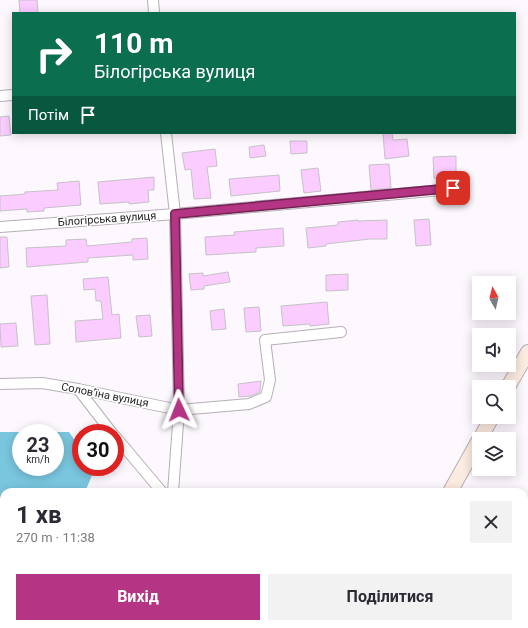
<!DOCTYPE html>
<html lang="uk">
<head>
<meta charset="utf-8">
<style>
  :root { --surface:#fff; --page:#f2f2f3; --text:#2b2b33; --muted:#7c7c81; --accent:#b33583 }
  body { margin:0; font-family:Roboto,sans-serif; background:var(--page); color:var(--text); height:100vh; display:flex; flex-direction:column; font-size:15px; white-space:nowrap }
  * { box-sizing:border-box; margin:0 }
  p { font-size:13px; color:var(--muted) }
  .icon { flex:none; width:22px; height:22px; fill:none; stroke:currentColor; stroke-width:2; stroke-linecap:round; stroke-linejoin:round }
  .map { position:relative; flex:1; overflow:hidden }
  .details { position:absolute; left:0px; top:488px; width:528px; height:140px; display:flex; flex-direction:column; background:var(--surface); border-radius:12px 12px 0 0; box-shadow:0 2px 10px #0003 }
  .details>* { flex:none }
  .top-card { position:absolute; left:12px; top:12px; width:504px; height:122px; border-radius:0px; box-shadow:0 2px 10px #0003; background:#0b6e4f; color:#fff; overflow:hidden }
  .needle { width:26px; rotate:352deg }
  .fabs { position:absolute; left:472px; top:276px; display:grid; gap:8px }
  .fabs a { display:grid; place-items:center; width:44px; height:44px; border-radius:0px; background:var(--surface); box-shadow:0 2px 10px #0003; font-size:20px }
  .speed { position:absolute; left:12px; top:424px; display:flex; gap:8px; font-size:20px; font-weight:700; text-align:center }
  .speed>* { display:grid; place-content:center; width:52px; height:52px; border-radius:50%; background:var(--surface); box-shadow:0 2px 10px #0003; line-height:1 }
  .speed small { font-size:10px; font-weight:400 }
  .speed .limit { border:6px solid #d22; background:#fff; color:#111 }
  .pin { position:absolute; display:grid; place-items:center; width:34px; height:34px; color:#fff; margin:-17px; border-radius:8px; box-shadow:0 2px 6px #0006 }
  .me { position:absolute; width:44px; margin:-22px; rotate:358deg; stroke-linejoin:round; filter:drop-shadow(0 0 3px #0008) }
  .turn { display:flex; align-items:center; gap:14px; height:84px; padding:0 16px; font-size:18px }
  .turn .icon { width:52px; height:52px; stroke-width:2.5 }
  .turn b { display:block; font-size:28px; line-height:34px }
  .then { display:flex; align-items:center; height:38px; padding:0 16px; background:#0003; gap:8px; font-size:15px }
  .round { display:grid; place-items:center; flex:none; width:42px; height:42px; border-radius:0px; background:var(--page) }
  .head { display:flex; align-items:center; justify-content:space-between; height:68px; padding:0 16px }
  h1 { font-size:24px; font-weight:700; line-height:30px }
  .button { display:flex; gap:8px; margin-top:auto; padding:8px 16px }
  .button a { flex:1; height:46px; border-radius:0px; background:var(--accent); color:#fff; font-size:16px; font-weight:700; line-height:46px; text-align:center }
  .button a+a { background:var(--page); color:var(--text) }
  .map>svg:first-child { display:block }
  .green { fill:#a8d3ae }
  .water { fill:#7ac6df; fill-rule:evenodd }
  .building { fill:#faccff; stroke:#c6c2c6 }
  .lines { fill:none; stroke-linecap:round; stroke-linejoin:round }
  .street-casing { stroke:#b5b0b5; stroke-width:12 }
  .secondary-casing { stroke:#b5b0b5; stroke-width:16 }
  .street { stroke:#fff; stroke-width:10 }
  .secondary { stroke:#fcebe0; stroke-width:14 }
  .route-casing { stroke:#742255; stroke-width:10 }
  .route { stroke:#b33583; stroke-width:7 }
  .labels { text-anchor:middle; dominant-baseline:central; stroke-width:3; stroke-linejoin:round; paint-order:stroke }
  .street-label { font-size:11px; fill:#252426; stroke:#fff }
</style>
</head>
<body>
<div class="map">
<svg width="528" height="628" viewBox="0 0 528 628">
  <rect width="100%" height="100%" fill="#fcf8fd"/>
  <polygon class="green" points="210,624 328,624 326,628 209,628"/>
  <path class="water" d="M0,432H69L81,449V467L95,468L85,492H4V512L0,511ZM21,433H55V467H21Z"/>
  <g class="building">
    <polygon points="19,0 37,0 38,13 20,13"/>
    <polygon points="9,116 11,135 0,136 0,117"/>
    <polygon points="383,133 392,133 393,140 407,139 409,156 385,159"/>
    <polygon points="290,141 307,141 307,153 291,154"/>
    <polygon points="264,145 266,156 250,158 249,147"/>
    <polygon points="215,149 217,166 207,167 211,198 194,199 191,169 185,170 182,153"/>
    <polygon points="456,156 456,178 434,178 433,157"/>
    <polygon points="389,164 391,188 371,190 369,165"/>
    <polygon points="318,168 321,191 304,193 301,170"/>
    <polygon points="279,175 280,191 231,196 229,179"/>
    <polygon points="154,177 154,190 148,190 149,202 129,204 129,202 100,204 98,182"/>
    <polygon points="79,181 81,205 44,208 44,211 27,212 27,209 0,211 0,196 25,194 25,192 58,190 57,183"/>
    <polygon points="429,219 431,245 416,246 414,220"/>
    <polygon points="358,220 358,221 387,220 387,239 370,239 326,244 326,246 308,248 306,228 338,225 338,222"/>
    <polygon points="283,228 284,246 256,248 256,252 206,255 205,237 235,235 234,232"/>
    <polygon points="0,237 7,237 9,267 0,268"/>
    <polygon points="147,238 148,259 133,260 133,255 88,258 88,262 27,267 26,248 66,246 66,240 86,239 87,246 132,242 132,239"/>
    <polygon points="228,272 230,282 204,286 204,289 191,290 189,274 203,273 203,276"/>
    <polygon points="348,274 348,290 326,291 326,275"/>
    <polygon points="108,277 112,315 119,314 121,338 76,342 75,321 103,319 101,301 96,301 95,289 84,290 83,279"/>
    <polygon points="47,295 50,344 35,345 31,296"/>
    <polygon points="327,302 329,324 310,326 310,324 283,326 281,306"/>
    <polygon points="259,307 261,331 246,332 244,308"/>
    <polygon points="224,309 226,329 212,330 210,311"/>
    <polygon points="150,315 152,336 139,337 136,316"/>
    <polygon points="16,323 18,346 1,347 0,324"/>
    <polygon points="261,381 260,392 251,396 239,397 238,384"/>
  </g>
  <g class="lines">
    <defs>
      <g id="street">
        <polyline points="153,0 154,13"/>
        <polyline points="0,96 13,95"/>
        <polyline points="166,133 175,214 179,410 173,492"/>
        <polyline points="0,227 175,214 453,189"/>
        <polyline points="0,384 42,383 78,389 179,410 249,404 266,397 270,380 265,340 341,332"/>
        <polyline points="78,389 112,433"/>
        <polyline points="115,436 162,492"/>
        <polyline points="0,563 4,564"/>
        <polyline points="332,628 333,624"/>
      </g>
      <g id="secondary">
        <polyline points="508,387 528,352"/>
        <polyline points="480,439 492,417"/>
        <polyline points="450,492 479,440"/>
        <polyline points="375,628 377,624"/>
      </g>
    </defs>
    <use href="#street" class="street-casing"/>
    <use href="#secondary" class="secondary-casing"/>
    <use href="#street" class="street"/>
    <use href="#secondary" class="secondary"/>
  </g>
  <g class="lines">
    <defs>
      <polyline id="route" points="179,410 175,214 453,188"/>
    </defs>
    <use href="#route" class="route-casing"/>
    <use href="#route" class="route"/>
  </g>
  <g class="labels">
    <g class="street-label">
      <text transform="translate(107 219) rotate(-4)">Білогірська вулиця</text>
      <text transform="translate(105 395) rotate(11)">Соловʼїна вулиця</text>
    </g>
  </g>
</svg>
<div class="fabs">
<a><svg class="needle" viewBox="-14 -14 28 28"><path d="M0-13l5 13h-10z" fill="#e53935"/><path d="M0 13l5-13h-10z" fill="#7c7c81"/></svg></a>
<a><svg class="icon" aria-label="sound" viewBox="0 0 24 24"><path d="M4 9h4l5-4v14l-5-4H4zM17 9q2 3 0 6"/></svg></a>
<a><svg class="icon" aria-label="search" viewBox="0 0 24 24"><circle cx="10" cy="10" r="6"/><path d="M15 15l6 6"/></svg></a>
<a><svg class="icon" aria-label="layers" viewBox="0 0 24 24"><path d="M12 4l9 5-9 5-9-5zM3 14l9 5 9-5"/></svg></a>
</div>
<div class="speed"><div>23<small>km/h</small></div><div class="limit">30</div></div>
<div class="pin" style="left:453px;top:188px;background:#d93025"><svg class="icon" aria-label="arrive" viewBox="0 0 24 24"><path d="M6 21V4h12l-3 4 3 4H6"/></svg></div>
<svg class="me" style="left:179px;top:410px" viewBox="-20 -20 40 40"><path d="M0-17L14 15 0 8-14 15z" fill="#b33583" stroke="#fff" stroke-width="4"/></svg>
<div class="top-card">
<div class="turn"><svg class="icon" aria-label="right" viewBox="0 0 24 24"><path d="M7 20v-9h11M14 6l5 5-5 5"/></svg><div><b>110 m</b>Білогірська вулиця</div></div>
<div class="then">Потім<svg class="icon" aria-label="arrive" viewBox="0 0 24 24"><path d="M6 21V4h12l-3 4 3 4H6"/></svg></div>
</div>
<section class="details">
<div class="head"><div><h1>1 хв</h1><p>270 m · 11:38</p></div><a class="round"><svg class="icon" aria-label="close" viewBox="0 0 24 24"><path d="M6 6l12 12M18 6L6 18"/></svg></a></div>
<div class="button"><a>Вихід</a><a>Поділитися</a></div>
</section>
</div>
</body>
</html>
